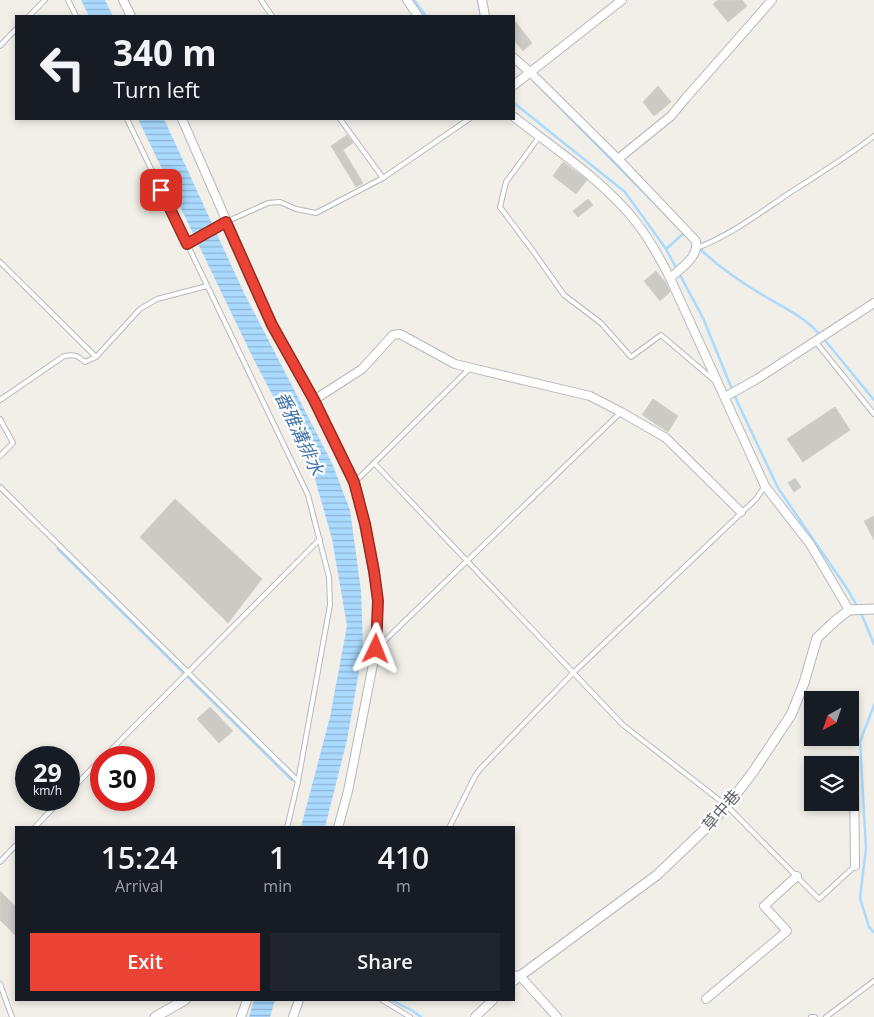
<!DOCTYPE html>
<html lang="en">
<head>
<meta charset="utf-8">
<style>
  :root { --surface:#171b24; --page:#20242c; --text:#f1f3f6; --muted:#9ea1a6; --accent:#ea4335 }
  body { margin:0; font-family:"Open Sans","Noto Sans TC",sans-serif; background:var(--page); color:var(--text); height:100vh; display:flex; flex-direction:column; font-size:19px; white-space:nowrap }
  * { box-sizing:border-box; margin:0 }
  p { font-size:16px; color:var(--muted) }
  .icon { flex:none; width:28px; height:28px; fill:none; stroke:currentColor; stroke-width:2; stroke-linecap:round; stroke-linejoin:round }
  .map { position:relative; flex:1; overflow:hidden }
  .details { position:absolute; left:15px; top:826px; width:500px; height:175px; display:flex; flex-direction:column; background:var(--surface); border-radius:0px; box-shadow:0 2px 8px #0003 }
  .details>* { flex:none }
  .top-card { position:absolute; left:15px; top:15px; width:500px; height:105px; border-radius:0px; box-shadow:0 2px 8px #0003; background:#171b24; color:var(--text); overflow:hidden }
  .needle { width:32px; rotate:220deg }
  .fabs { position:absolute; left:804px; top:691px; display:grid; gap:10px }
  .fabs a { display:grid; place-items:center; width:55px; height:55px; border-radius:0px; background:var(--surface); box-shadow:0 2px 8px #0003; font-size:25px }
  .speed { position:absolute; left:15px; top:746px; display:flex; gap:10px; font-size:25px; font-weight:700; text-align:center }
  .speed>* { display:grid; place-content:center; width:65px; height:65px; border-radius:50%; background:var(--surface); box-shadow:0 2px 8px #0003; line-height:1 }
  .speed small { font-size:12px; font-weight:400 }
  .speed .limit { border:8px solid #d22; background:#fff; color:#111 }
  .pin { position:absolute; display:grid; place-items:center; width:42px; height:42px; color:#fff; margin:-21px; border-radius:10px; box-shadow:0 2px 8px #0006 }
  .me { position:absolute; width:55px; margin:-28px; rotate:2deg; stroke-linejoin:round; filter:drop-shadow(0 0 4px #0008) }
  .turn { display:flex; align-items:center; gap:18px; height:105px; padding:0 15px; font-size:22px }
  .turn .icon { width:65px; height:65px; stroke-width:2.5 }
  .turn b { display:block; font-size:35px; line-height:42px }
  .eta { display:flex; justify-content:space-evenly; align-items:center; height:85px; text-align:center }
  .eta b { font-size:30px; font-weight:600; line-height:35px }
  .action { display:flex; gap:10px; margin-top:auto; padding:10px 15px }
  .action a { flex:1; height:58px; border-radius:0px; background:var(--accent); color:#fff; font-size:20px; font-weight:600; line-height:58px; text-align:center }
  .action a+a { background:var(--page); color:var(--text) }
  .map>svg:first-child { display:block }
  .water { fill:url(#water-rules) }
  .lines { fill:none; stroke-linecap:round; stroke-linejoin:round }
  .stream { stroke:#aadaff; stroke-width:2.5 }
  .building { fill:#cccac5; stroke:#d6d1c6 }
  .service-casing { stroke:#b5b8bc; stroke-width:6 }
  .minor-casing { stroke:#b5b8bc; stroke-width:10 }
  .tertiary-casing { stroke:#b5b8bc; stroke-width:11 }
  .service { stroke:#fff; stroke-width:4 }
  .minor { stroke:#fff; stroke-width:8 }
  .tertiary { stroke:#fff; stroke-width:9 }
  .route-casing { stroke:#982c22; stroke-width:12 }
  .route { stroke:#ea4335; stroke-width:9 }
  .labels { text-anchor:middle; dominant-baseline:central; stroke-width:4.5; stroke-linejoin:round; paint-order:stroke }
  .street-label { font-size:16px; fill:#5f6368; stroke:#fff }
  .water-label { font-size:18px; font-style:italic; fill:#4174aa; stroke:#fff }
</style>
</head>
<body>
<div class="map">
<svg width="874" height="1017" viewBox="0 0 874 1017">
  <defs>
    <pattern id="water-rules" width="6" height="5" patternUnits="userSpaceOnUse" patternTransform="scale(1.25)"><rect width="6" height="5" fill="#aadaff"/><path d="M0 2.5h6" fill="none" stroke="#8eb4d2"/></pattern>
  </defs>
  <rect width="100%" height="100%" fill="#f1efe8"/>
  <g class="water">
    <polygon points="81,0 105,0 113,16 89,16"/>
    <polygon points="138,119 164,119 244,293 332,463 350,510 361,591 363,648 347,740 325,827 301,827 330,717 347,626 332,539 313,472 253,358"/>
    <polygon points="254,1000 275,1000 270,1017 249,1017"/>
  </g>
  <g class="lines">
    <g class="stream">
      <polyline points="414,0 426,16"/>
      <polyline points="478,0 481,16"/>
      <polyline points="529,76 684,233 666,249"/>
      <polyline points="514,103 625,192 666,249 703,318 736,399 778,488 848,590 858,608"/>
      <path d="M697,246C717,266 742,283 766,297C785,308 806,318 820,335"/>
      <polyline points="824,339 874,400"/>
      <polyline points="58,549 292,780"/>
      <polyline points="861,613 874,644"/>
      <polyline points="874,705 860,742 866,848 860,898 869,927 874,932"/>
      <polyline points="391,1000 413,1011 421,1017"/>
    </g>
  </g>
  <g class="building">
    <polygon points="718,0 742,0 747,6 728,22 713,4"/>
    <polygon points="514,20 532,43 523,51 514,40"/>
    <polygon points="658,86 671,102 654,116 643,102"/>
    <polygon points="347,135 353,143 343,150 363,183 356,187 331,146"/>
    <polygon points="563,162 587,180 576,194 553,176"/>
    <polygon points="588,199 593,205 578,217 573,211"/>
    <polygon points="656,271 666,283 670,292 660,301 644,281"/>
    <polygon points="653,399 678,416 668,432 642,415"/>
    <polygon points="835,407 850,430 803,462 787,439"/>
    <polygon points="795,478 801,487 794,492 788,483"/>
    <polygon points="175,499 262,579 228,623 140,537"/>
    <polygon points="874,516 874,540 864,521"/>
    <polygon points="210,707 233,731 219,743 197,719"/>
    <polygon points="0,891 16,907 16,936 0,920"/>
  </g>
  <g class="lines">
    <defs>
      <g id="service">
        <polyline points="68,0 76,16"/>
        <polyline points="261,0 272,16"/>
        <polyline points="29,16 45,0"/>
        <polyline points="0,46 16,29"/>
        <polyline points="127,119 308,495 329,577 330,605 298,781 287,828"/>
        <polyline points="340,119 383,178"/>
        <polyline points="539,137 506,182 500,207 533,251 564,295 601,323 631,357 661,335 715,381"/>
        <polyline points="187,244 226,222 268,203 280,202 296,209 316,213 383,178 469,119"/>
        <path d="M697,248C731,235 761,212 791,192C819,174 847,157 874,136"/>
        <polyline points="0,262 96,357"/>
        <polyline points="815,341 874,414"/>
        <path d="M0,400L64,356C74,354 77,355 85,362L96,357L140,309L157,299L207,286"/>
        <polyline points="0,419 13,443 0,456"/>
        <polyline points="374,463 623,725 727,806 819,899 855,866"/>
        <polyline points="355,482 470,368"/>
        <polyline points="0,487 298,781"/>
        <polyline points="376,649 621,412"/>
        <polyline points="103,758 320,539"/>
        <polyline points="69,792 101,759"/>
        <polyline points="34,828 61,800"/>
        <polyline points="449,828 475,776 481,768 573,673 756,499 765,486"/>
        <polyline points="0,862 16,845"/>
        <polyline points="0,984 12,1017"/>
        <polyline points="382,1000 410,1017"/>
        <polyline points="811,1017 815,1017"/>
        <polyline points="826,1017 874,981"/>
      </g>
      <g id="minor">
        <polyline points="123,0 131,16"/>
        <polyline points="407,0 418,16"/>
        <polyline points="482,0 485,16"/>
        <path d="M514,58L531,73L618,159L696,241C699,257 681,268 670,278L765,486L810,544L849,610"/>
        <polyline points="514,85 622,0"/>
        <path d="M514,117C555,149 604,181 636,222C650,240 660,258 670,278"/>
        <polyline points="182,119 272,325 314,400 355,482 365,524 378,601 376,649 348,791 338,828"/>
        <polyline points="618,159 671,116 685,99 772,0"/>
        <polyline points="725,397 757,379 874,303"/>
        <polyline points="314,400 362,369 393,335 400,334 455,364 590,396 621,412 666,438 741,512"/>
        <polyline points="854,774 855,866"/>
        <polyline points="514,981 520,976 557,1017"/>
        <polyline points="706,999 787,931 764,906 797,876"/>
        <polyline points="241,1017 247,1000"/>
        <polyline points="293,1017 299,1000"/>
        <polyline points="475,1017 493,1000"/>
      </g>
      <g id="tertiary">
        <polyline points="514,976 520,976 657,875 705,829 727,806 753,772 791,715 804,683 817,638 835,621 849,610 874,609"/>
        <polyline points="155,1017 185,1000"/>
      </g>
    </defs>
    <use href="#service" class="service-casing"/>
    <use href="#minor" class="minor-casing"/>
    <use href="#tertiary" class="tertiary-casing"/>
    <use href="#service" class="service"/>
    <use href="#minor" class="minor"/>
    <use href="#tertiary" class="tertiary"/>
  </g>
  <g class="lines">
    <defs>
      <polyline id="route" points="161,190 187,244 226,222 272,325 314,400 354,482 365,524 374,571 378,601 376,649"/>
    </defs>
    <use href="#route" class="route-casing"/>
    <use href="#route" class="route"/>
  </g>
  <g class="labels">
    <g class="street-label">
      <text transform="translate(721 810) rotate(-49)">草中巷</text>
    </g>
    <g class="water-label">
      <text transform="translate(300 433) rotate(65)">番雅溝排水</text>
    </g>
  </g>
</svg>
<div class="fabs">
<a><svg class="needle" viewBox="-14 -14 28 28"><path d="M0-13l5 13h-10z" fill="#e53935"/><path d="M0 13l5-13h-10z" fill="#9ea1a6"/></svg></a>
<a><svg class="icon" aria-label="layers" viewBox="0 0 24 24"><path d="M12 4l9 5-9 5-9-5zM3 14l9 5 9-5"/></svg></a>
</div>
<div class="speed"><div>29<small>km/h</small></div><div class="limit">30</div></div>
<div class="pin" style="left:161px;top:190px;background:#d93025"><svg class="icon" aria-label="arrive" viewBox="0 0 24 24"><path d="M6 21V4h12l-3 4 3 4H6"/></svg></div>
<svg class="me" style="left:376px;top:649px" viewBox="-20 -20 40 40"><path d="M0-17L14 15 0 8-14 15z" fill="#ea4335" stroke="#fff" stroke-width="4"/></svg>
<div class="top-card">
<div class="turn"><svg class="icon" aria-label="left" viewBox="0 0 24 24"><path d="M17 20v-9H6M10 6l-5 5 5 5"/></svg><div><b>340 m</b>Turn left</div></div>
</div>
<section class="details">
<div class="eta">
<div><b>15:24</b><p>Arrival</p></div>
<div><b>1</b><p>min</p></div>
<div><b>410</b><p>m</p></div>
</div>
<div class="action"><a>Exit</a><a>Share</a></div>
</section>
</div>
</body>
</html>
